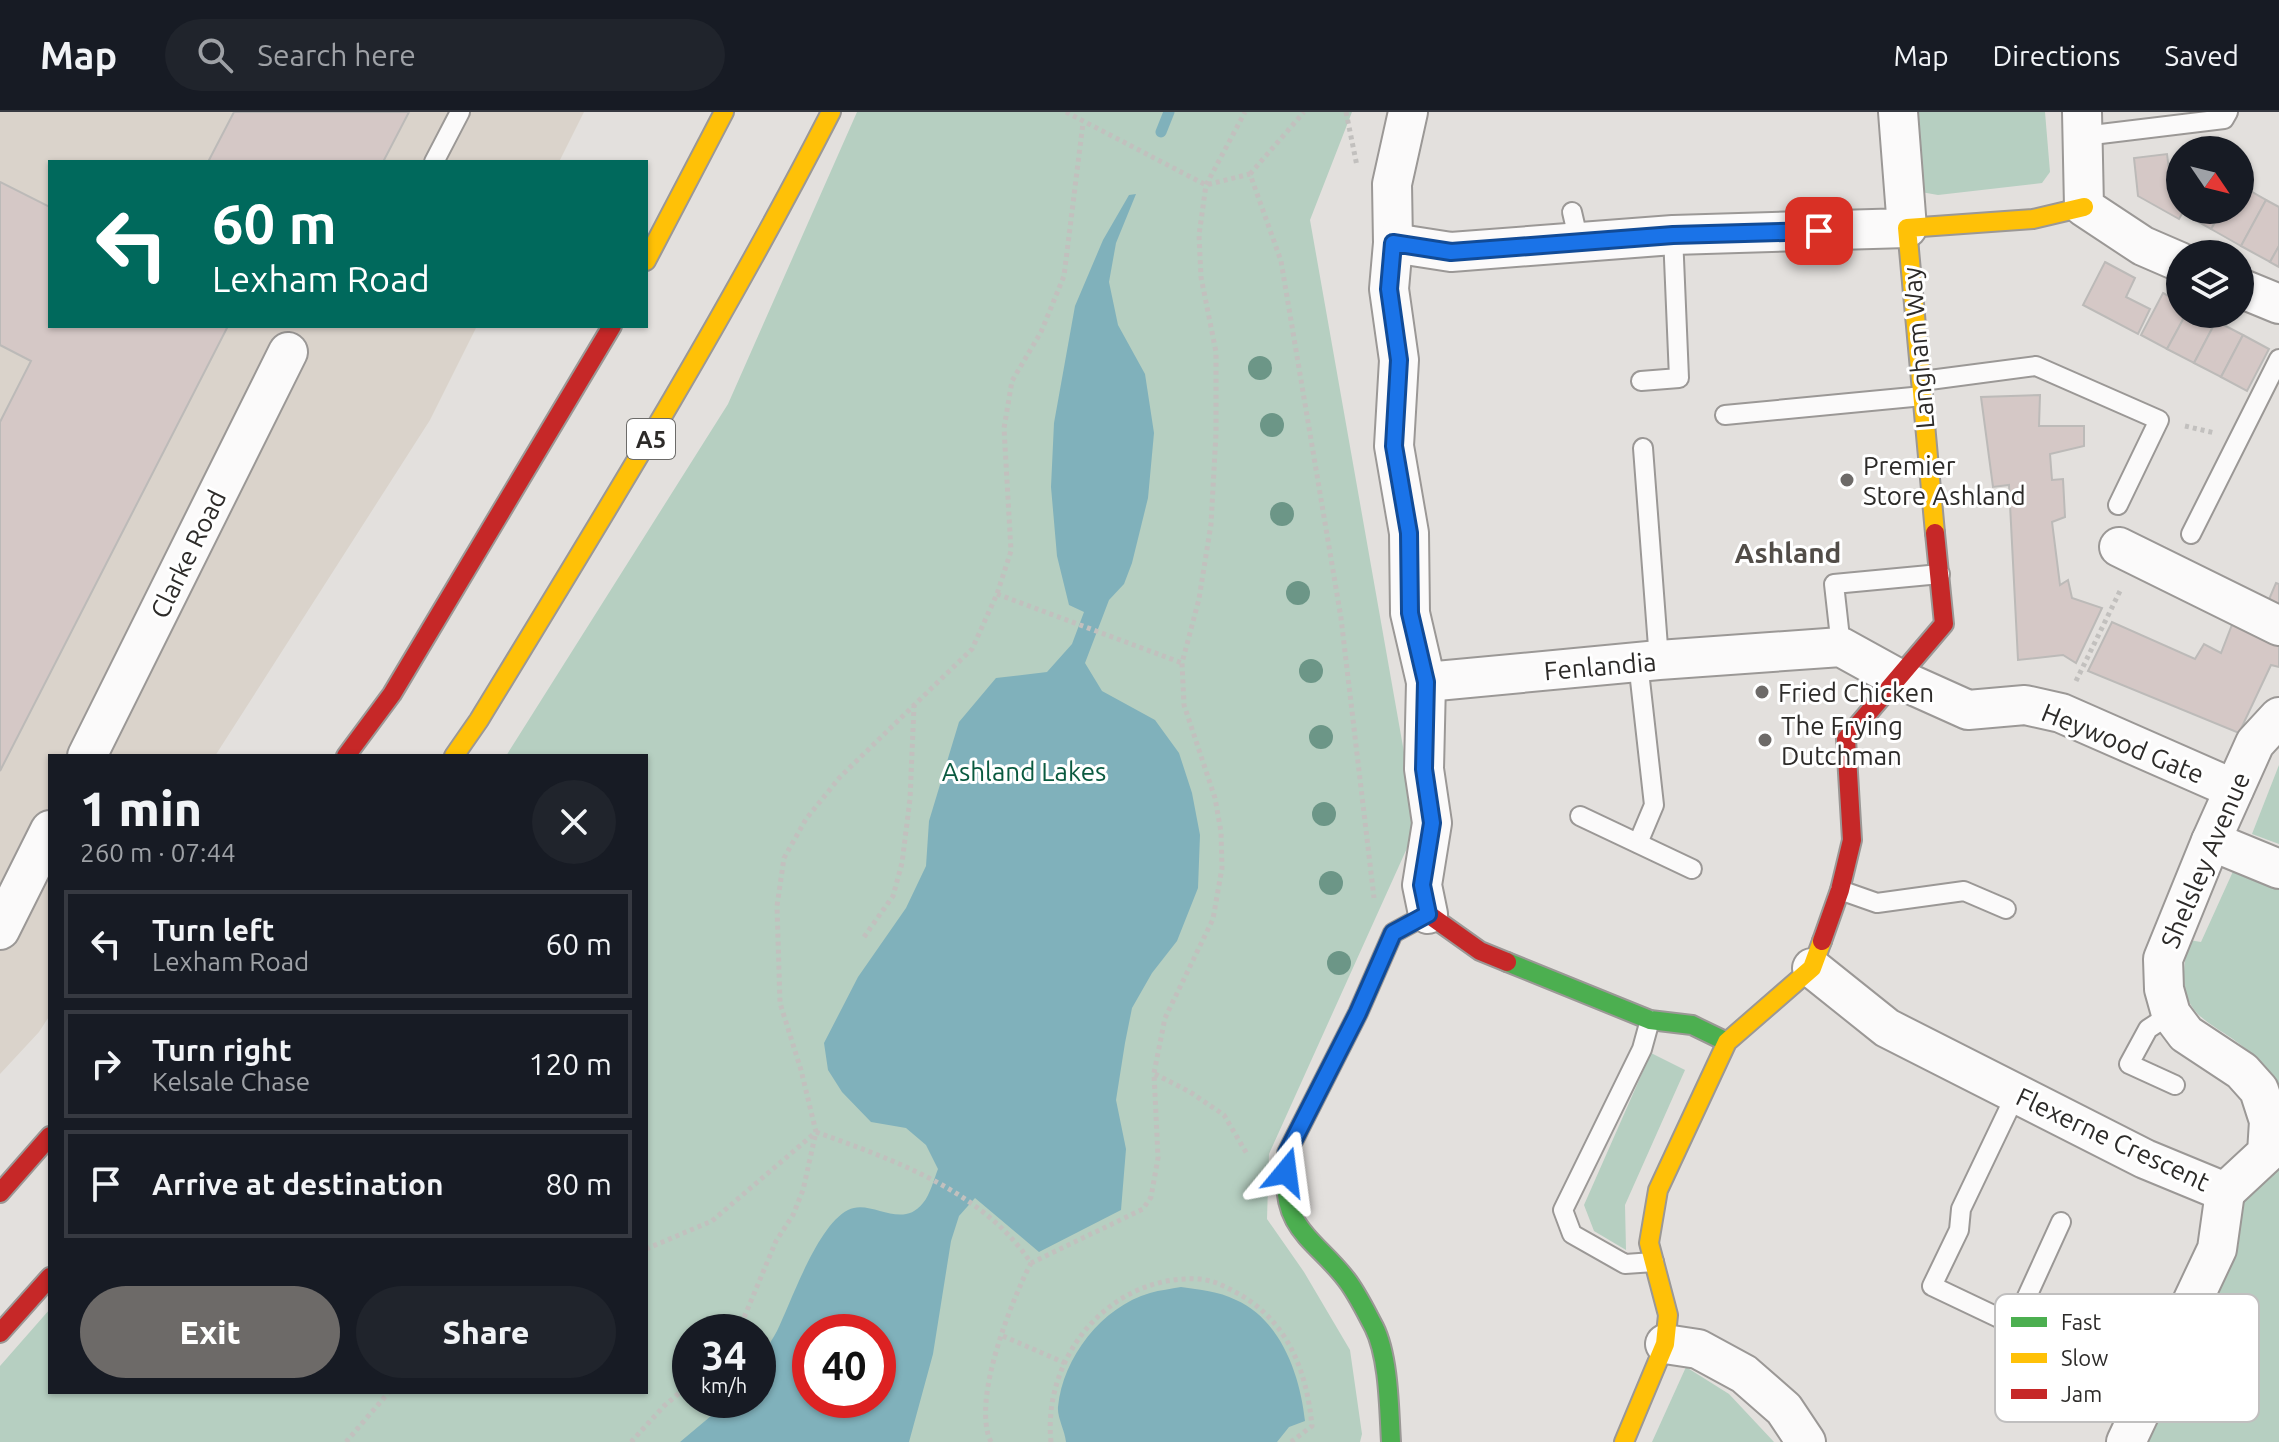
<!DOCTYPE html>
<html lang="en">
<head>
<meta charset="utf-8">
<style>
  :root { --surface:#171b24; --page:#20242c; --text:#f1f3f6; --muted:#9ea1a6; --line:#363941; --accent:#6d6a68 }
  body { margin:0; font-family:Ubuntu,sans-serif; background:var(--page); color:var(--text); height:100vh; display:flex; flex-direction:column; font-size:30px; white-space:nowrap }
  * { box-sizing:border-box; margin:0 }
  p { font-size:26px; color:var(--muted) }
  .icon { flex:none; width:44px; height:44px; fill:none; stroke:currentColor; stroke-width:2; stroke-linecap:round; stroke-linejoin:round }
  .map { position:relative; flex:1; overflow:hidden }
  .details { position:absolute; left:48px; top:642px; width:600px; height:640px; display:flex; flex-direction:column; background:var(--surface); border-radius:0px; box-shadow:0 2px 6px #0004 }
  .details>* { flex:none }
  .guide { position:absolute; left:48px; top:48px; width:600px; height:168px; border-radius:0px; box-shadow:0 2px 6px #0004; background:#00695c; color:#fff; overflow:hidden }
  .needle { width:52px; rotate:125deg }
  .controls { position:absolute; left:2166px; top:24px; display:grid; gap:16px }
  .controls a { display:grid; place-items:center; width:88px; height:88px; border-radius:50%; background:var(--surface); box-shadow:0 2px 6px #0004; font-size:40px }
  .speed { position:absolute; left:672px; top:1202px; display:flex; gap:16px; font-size:40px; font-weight:700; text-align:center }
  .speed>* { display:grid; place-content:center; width:104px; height:104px; border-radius:50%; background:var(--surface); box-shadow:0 2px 6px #0004; line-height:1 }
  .speed small { font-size:20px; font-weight:400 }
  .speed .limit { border:12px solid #d22; background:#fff; color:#111 }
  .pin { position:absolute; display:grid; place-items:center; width:68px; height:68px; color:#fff; margin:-34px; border-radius:16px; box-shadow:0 4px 12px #0006 }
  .me { position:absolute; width:88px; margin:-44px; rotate:16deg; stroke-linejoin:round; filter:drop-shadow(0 0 6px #0008) }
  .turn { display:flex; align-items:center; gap:28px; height:168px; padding:0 32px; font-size:36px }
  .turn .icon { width:104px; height:104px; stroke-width:2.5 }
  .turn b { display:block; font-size:56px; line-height:68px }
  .round { display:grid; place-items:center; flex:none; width:84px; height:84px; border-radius:42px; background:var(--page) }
  .summary { display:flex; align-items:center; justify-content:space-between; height:136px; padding:0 32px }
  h1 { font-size:48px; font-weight:800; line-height:60px }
  .cta { display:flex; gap:16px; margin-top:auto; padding:16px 32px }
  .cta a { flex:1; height:92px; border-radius:48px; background:var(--accent); color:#fff; font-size:32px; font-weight:800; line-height:92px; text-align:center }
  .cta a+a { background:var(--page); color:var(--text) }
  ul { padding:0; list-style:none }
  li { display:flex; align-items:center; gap:24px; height:108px; margin:0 16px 12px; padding:0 16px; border:4px solid var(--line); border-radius:0px }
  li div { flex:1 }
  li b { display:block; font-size:30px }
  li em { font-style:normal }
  header { display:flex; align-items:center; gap:48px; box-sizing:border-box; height:112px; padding:0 40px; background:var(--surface); border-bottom:2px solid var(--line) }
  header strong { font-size:38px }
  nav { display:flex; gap:44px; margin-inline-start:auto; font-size:28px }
  .search { width:560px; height:72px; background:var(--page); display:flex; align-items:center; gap:20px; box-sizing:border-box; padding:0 28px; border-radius:44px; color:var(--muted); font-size:30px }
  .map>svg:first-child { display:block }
  .built { fill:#dad3cb }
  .green { fill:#b6cfc1; fill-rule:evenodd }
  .water { fill:#80b1bb; fill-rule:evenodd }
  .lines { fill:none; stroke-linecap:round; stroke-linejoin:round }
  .stream { stroke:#80b1bb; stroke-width:11 }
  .building { fill:#d5c8c6; stroke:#bcbab8; stroke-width:2 }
  .lane-casing { stroke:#9b9896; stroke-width:22 }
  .street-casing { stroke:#9b9896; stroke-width:42 }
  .fast-casing { stroke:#9b9896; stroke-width:22 }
  .slow-casing { stroke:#9b9896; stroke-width:22 }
  .jam-casing { stroke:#9b9896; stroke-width:22 }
  .path { stroke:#c2c0be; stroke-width:5; stroke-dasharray:4 4; stroke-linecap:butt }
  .lane { stroke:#fbfafa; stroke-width:18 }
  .street { stroke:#fbfafa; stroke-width:38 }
  .fast { stroke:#4caf50; stroke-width:18 }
  .slow { stroke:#ffc107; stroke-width:18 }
  .jam { stroke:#c62828; stroke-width:18 }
  .tree { fill:#6c9687 }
  .route-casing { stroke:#114b97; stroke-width:20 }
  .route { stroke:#1a73e8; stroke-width:14 }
  .poi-dot { fill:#6d6a68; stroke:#fff; stroke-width:3 }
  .labels { text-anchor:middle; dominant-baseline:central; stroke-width:6; stroke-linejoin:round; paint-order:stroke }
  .shield { fill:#fff; stroke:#6c6b69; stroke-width:2 }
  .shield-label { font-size:24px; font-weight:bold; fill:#2d2b29 }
  .street-label { font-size:26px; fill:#2d2b29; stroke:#fff }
  .poi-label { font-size:26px; fill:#2d2b29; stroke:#fff; text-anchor:start }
  .park-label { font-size:26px; fill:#0a5a40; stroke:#fff }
  .neighbourhood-label { font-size:28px; font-weight:bold; fill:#524d48; stroke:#fff }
  .key { fill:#fff; stroke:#c0bfbf; stroke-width:2 }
  .key-label { font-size:22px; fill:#2d2b29 }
</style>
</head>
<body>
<header>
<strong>Map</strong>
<div class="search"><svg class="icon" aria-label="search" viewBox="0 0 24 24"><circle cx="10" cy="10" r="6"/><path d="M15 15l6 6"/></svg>Search here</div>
<nav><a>Map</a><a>Directions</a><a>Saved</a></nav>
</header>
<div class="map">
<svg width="2279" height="1330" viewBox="0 0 2279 1330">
  <rect width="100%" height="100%" fill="#e3e0dd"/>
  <polygon class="built" points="0,0 584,0 559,50 50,50 50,214 477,214 430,308 215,644 50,644 50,903 39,920 0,962"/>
  <g class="green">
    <path d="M857,0H1352L1310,108L1417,714L1269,1042L1267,1107L1304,1160L1350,1238L1362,1322L1360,1330H0V1254L50,1197V1280H646V644H506L728,292ZM690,1220H758V1288H690ZM810,1220H878V1288H810Z"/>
    <polygon points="1915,0 2045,0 2050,60 2042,71 1938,83 1921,80"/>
    <polygon points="2279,653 2279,732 2252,722"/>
    <path d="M2235,755L2279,774V977C2276,966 2269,959 2261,951C2217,903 2168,916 2189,828L2201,830Z"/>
    <polygon points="1651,941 1685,958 1625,1093 1626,1138 1594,1119 1584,1093"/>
    <polygon points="2279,1041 2279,1330 2147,1330 2239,1132 2235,1115 2238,1097"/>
    <polygon points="1686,1255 1729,1282 1774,1330 1652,1330"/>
  </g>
  <g class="water">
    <path d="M1136,82L1116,131L1109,170L1118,213L1145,262L1154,321L1148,386L1132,451L1124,472L1109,488L1085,551L1102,579L1155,608L1179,641L1192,681L1200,723L1198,776L1177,829L1152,861L1132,896L1125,931L1116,988L1126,1037L1121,1098L1039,1140L975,1086L959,1104L951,1129L933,1242L909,1330H680L730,1288H758C758,1277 755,1261 759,1251C763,1240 772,1229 777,1219C792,1188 817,1114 848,1098C871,1086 901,1119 923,1091C930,1083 934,1067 938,1057L926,1033L906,1016L871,1010L842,980L828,958L824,931L858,865L906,796L926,754L929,709L959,610L996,566L1047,560L1072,532L1084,500L1069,493L1057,444L1051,375L1054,311L1075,194L1103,128L1129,83ZM810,1220H878V1288H810Z"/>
    <path d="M1181,1175C1200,1178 1218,1179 1236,1188C1281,1208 1300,1263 1305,1309L1289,1315L1277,1330H1066C1065,1319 1057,1305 1058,1295C1063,1245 1102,1195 1150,1181C1160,1178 1171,1177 1181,1175Z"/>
  </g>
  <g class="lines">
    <polyline class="stream" points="1161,20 1169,0"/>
  </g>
  <g class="building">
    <polygon points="234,0 409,0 383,50 208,50"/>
    <polygon points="2167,42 2170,66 2180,72 2180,98 2184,98 2179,107 2138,84 2134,46"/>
    <polygon points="0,70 50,95 50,214 228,214 0,659 0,310 31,249 0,233"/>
    <polygon points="2240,73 2266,88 2241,134 2211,117 2222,98 2240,98"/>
    <polygon points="2266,88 2279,95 2279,134 2270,150 2241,134"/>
    <polygon points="2184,98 2222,98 2211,117 2182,101"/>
    <polygon points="2279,134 2279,155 2270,150"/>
    <polygon points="2105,150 2135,166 2126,185 2150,197 2138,222 2083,193"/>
    <polygon points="2163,181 2180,190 2180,202 2186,202 2167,237 2141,223"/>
    <polygon points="2186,202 2204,202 2216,209 2194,251 2167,237"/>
    <polygon points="2216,209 2243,223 2221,265 2194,251"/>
    <polygon points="2243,223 2269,237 2247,279 2221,265"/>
    <polygon points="2040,283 2039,314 2084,314 2084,334 2050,342 2052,368 2063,367 2065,405 2052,410 2060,473 2068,468 2072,486 2102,496 2076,551 2063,543 2018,548 2009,373 1993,375 1981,285"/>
    <polygon points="2276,471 2279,472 2279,505 2264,499"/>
    <polygon points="2235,505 2279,524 2279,555 2271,553 2239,621 2088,559 2112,510 2195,547 2204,532 2221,541"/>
  </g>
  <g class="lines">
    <defs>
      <g id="lane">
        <polyline points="2084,24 2224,7 2228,0"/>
        <polyline points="434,50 460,0"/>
        <polyline points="1572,100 1579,130"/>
        <polyline points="1641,269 1679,266 1673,123"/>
        <polyline points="1922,269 2036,254 2159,308 2118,393"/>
        <polyline points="1725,303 1923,284"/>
        <polyline points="1643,336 1659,548"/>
        <polyline points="2191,422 2279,247"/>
        <polyline points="1841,535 1834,472 1940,462"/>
        <polyline points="1638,550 1654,693 1638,731"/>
        <polyline points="1580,704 1692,757"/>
        <polyline points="1840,778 1877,791 1964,779 2006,797"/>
        <polyline points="2171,902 2148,917 2129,952 2175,973"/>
        <polyline points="1650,908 1642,937 1563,1098 1572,1122 1625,1152 1654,1150"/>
        <polyline points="2016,982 1961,1097 1959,1118 1932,1174 2014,1213 2061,1110"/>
      </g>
      <g id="street">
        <polyline points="1408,0 1392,72 1393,131 1389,177 1399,248 1394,334 1409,421 1410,501 1426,570 1424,657 1432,711 1422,773 1428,802"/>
        <polyline points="2082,0 2084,95 2143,134 2180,150"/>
        <polyline points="1393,131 1451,140 1673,123 1907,116 1898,0"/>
        <polyline points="2240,176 2279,192"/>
        <polyline points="2119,435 2279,514"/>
        <polyline points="1426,570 1659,548 1841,535 1899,567 1968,598 2025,593 2061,601 2234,677"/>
        <polyline points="87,644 288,240"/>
        <polyline points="2211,729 2279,757"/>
        <polyline points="0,818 50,718"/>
        <polyline points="1812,856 1887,916 2145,1047 2225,1080 2217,1137 2126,1330"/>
        <polyline points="2225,1080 2267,1041 2269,1009 2259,978 2242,959 2186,922 2171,902 2164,877 2163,847 2211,729 2255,631 2279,605"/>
        <polyline points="1665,1232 1698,1237 1744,1262 1784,1297 1806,1330"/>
      </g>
      <g id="fast">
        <polyline points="1507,850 1650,908 1692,913 1727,930"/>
        <path d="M1286,1060C1283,1119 1316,1128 1346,1167C1357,1181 1366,1200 1374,1215C1389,1245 1389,1297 1391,1330"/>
      </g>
      <g id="slow">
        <polyline points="646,149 724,0"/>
        <polyline points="1935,421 1907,116 2033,107 2084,95"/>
        <path d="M454,644L479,608C601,408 724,209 831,0"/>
        <polyline points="1624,1330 1665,1232 1668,1203 1649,1131 1658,1078 1727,930 1812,856 1822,829"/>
      </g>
      <g id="jam">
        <polyline points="346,644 392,582 612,214"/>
        <polyline points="1822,829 1840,778 1852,728 1846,627 1944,512 1935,421"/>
        <polyline points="1286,1060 1287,1041 1358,901 1393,821 1428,802 1480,839 1507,850"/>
        <polyline points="0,1081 50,1024"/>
        <polyline points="0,1221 50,1165"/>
      </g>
    </defs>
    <use href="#lane" class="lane-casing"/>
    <use href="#street" class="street-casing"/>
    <use href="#fast" class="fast-casing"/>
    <use href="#slow" class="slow-casing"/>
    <use href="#jam" class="jam-casing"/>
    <g class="path">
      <polyline points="1066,0 1206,73 1250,62 1281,149 1341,506 1374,786"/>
      <polyline points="1346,0 1357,54"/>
      <polyline points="1250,62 1304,0"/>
      <polyline points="2185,314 2215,321"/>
      <polyline points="997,482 1182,551"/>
      <polyline points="2076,569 2121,477"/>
      <polyline points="864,825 893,784 902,751 910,687 914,594"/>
      <polyline points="1155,962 1190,980 1224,1003 1247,1042"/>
      <polyline points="646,1137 712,1109 816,1020 801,958 780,891 777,794 784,746 806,707 840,665 972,537 997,482 1011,439 1004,316 1012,269 1041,220 1064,164 1083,11"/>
      <path d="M738,1220L776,1129L793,1103L803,1078L816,1020C894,1048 983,1079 1031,1151L1143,1097L1151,1085L1158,1046L1154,961L1165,906L1213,807L1222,756L1221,720L1215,686L1184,593L1182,551L1199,487L1211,412L1216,321V240L1201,165L1199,123L1206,73L1245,0"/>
      <polyline points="1003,1224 1065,1251"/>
      <polyline points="346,1330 389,1280"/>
      <polyline points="631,1330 664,1294 690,1272"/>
      <path d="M991,1330C971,1289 1011,1190 1031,1151"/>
      <path d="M1051,1330C1042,1245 1110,1162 1199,1167C1215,1168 1230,1177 1244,1185C1290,1214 1307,1262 1312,1314L1291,1330"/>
    </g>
    <use href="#lane" class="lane"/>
    <use href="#street" class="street"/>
    <use href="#fast" class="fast"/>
    <use href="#slow" class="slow"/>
    <use href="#jam" class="jam"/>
  </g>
  <g class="tree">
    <circle cx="1260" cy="256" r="12"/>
    <circle cx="1272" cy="313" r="12"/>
    <circle cx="1282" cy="402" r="12"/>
    <circle cx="1298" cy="481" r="12"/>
    <circle cx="1311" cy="559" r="12"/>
    <circle cx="1321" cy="625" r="12"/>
    <circle cx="1324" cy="702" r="12"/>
    <circle cx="1331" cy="771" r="12"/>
    <circle cx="1339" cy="851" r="12"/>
  </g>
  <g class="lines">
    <defs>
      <polyline id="route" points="1286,1060 1287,1041 1358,901 1393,821 1428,802 1422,773 1432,711 1424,657 1426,570 1410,501 1409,421 1394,334 1399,248 1389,177 1393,131 1451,140 1673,123 1819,119"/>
    </defs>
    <use href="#route" class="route-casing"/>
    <use href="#route" class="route"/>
  </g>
  <g class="poi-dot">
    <circle cx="1847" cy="368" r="8"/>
    <circle cx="1762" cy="580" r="8"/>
    <circle cx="1765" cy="628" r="8"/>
  </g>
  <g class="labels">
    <rect class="shield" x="627" y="307" width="48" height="40" rx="6"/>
    <g class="shield-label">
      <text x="651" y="327">A5</text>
    </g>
    <g class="street-label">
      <text transform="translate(1918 236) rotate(-95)">Langham Way</text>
      <text transform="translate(188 442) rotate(-64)">Clarke Road</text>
      <text transform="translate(1600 554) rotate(-5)">Fenlandia</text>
      <text transform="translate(2123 631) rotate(22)">Heywood Gate</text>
      <text transform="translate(2205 748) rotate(-67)">Shelsley Avenue</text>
      <text transform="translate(2113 1027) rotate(25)">Flexerne Crescent</text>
    </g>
    <g class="poi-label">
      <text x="1863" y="353">Premier<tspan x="1863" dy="30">Store Ashland</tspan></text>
      <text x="1778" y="580">Fried Chicken</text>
      <text x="1781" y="613">The Frying<tspan x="1781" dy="30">Dutchman</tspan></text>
    </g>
    <g class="park-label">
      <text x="1024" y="659">Ashland Lakes</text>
    </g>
    <g class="neighbourhood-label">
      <text x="1788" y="440">Ashland</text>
    </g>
  </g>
  <rect x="1995" y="1182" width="264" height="128" rx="12" class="key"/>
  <rect x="2011" y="1205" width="36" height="10" fill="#4caf50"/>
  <rect x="2011" y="1241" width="36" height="10" fill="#ffc107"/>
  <rect x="2011" y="1277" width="36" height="10" fill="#c62828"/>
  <g class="key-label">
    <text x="2061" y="1218">Fast</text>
    <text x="2061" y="1254">Slow</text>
    <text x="2061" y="1290">Jam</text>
  </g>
</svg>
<div class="controls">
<a><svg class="needle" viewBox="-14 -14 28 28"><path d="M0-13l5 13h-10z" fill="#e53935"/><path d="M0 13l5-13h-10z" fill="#9ea1a6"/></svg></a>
<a><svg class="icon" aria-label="layers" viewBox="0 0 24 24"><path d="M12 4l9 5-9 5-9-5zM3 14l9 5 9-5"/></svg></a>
</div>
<div class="speed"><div>34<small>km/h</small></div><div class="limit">40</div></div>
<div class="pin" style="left:1819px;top:119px;background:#d93025"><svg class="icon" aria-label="arrive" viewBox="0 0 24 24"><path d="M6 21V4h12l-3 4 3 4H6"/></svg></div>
<svg class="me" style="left:1286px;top:1060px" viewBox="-20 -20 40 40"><path d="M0-17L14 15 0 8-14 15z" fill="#1a73e8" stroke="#fff" stroke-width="4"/></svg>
<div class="guide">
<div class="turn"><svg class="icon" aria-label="left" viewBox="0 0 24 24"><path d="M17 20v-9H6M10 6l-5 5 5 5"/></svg><div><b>60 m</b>Lexham Road</div></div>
</div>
<section class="details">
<div class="summary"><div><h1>1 min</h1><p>260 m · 07:44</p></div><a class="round"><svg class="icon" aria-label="close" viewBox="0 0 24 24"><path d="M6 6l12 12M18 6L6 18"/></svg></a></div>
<ul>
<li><svg class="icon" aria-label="left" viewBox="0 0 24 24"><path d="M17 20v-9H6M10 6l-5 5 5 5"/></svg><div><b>Turn left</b><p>Lexham Road</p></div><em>60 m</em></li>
<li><svg class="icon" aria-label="right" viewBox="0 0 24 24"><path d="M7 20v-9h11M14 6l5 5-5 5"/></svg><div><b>Turn right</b><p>Kelsale Chase</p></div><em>120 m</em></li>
<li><svg class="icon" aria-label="arrive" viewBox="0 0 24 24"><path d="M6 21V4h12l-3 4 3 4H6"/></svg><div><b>Arrive at destination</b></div><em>80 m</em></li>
</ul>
<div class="cta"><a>Exit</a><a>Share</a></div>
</section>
</div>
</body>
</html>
